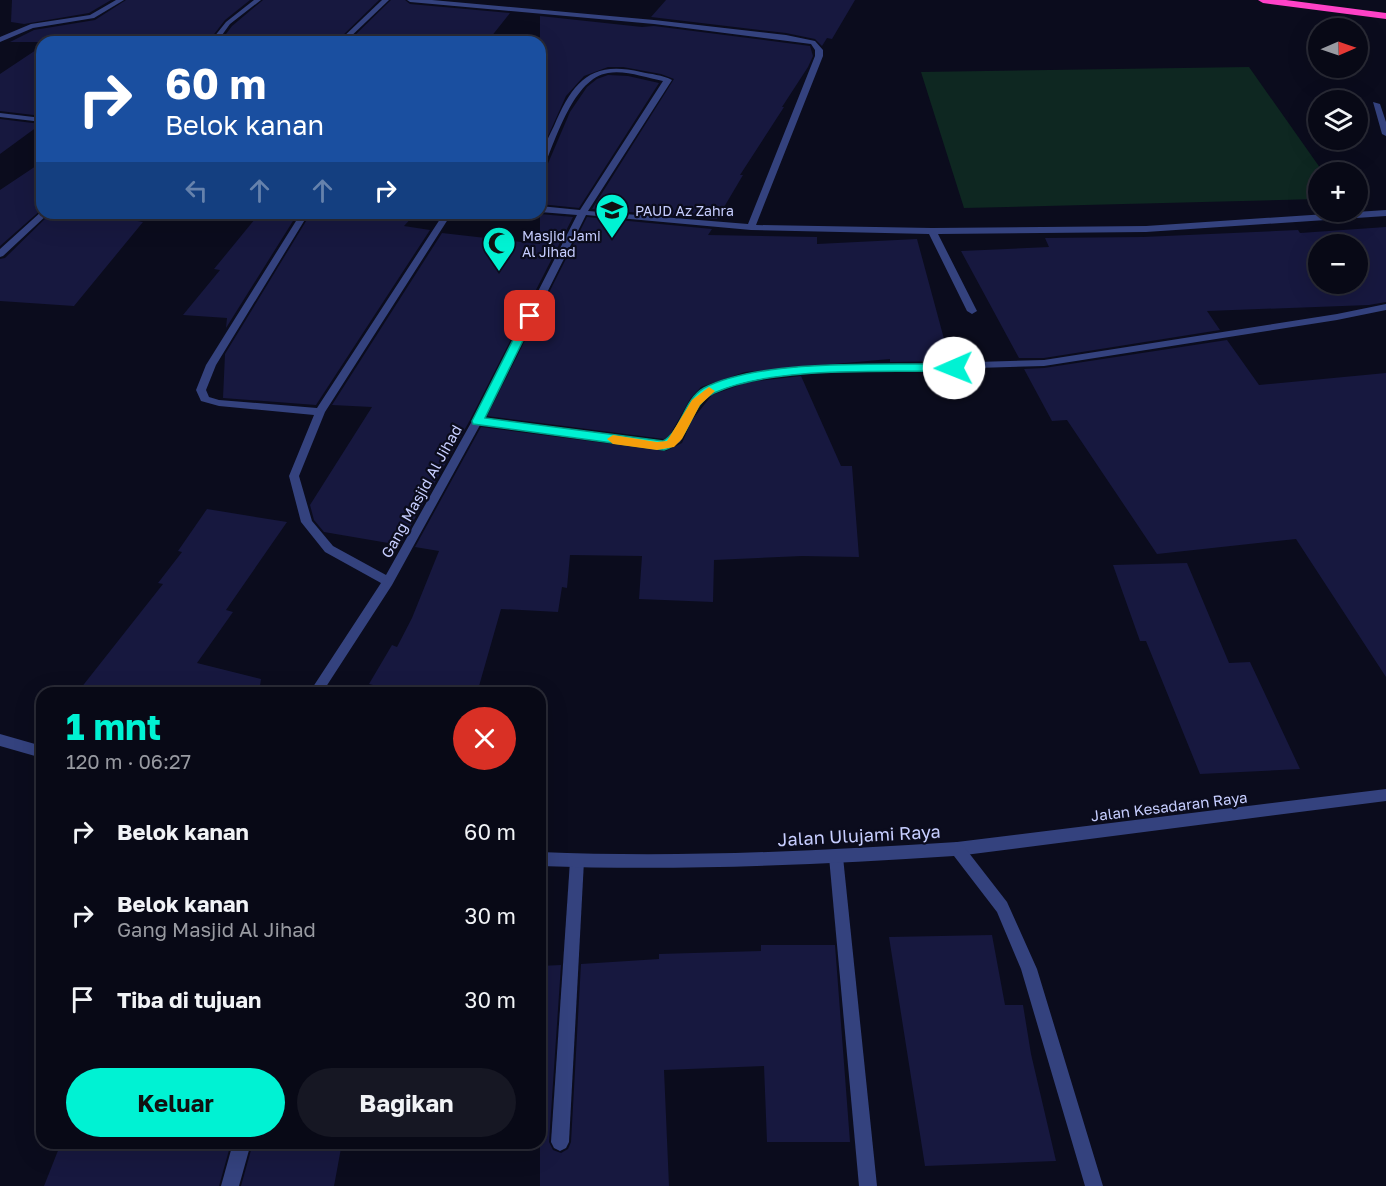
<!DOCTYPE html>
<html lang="id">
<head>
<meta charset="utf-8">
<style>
  :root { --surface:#080916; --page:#161723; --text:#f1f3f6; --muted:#989aa1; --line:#292a35; --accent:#00f2d3 }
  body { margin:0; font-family:"Golos Text",sans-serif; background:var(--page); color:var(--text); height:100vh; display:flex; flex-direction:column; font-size:22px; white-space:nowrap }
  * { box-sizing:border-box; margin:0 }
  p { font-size:20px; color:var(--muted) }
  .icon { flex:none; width:33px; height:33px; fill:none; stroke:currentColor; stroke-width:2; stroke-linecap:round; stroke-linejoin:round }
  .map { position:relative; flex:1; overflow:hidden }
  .panel { position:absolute; left:36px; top:687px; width:510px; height:462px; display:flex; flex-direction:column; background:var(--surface); border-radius:18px; box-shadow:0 6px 24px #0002,0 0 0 2px var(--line) }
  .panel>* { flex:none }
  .guide { position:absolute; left:36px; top:36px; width:510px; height:183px; border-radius:18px; box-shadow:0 6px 24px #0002,0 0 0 2px var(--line); background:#1a4fa0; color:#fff; overflow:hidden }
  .needle { width:39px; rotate:88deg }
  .controls { position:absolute; left:1308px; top:18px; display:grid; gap:12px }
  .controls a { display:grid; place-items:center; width:60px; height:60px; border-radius:50%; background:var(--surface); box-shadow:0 6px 24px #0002,0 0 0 2px var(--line); font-size:30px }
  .pin { position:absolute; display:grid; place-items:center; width:51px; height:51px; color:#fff; margin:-26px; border-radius:12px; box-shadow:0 3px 9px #0006 }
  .me { position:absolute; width:66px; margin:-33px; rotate:269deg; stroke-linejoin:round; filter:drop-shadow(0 0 4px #0008) }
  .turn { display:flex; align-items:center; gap:21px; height:126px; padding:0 30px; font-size:27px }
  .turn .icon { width:78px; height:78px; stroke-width:2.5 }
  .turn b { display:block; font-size:42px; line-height:51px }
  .lanes { display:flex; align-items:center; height:57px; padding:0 30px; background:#0003; justify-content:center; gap:30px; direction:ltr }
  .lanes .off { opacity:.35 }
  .round { display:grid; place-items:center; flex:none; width:63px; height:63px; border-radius:32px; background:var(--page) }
  .headline { display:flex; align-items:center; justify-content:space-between; height:102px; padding:0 30px }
  h1 { font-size:36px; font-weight:700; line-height:45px; color:var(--accent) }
  .button { display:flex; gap:12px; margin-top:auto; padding:12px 30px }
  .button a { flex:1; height:69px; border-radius:36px; background:var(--accent); color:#111; font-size:24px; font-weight:700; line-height:69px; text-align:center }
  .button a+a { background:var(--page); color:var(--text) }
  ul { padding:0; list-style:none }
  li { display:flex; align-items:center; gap:18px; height:84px; padding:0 30px }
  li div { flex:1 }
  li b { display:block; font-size:22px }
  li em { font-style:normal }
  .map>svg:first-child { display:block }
  .green { fill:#0e2721 }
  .building { fill:#17183f; fill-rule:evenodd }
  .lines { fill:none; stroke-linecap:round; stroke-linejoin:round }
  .minor { fill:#34427e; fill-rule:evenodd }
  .tertiary { fill:#34427e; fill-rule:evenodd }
  .motorway { fill:#ff42c8; fill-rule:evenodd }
  .route { fill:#00f2d3; stroke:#009d89; stroke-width:1.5 }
  .slow { fill:#f59e0b }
  .labels { text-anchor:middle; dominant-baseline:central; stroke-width:4.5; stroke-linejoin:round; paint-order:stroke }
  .far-poi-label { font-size:14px; fill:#c7ceff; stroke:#0b0c1d; text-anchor:start }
  .street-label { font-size:15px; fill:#c7ceff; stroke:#0b0c1d }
  .near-street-label { font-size:18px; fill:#c7ceff; stroke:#0b0c1d }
</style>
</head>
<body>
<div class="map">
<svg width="1386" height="1186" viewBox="0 0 1386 1186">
  <rect width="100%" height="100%" fill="#0b0c1d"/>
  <polygon class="green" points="1249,67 1323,172 1318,172 1318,199 964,208 921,72"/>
  <g class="building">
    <polygon points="12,0 111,0 89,13 24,24 11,22"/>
    <polygon points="126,0 250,0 225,20 208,42 137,42 101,37 93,42 10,42 34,30 95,20"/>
    <polygon points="263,0 379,0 336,42 220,42 232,26"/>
    <polygon points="391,0 405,0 410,4 510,13 487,42 348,42"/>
    <polygon points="666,0 855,0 832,39 827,38 822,46 815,39 786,33 651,17"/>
    <polygon points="540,16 642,27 654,26 810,46 813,56 808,67 782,107 784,107 740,175 743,175 717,219 592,209 674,79 661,74 623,67 608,67 584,76 566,96 540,154"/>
    <polygon points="42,46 42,116 0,111 0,74"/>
    <polygon points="608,75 628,76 659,83 579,208 540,204 540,171 546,168 570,112 587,87 597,79"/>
    <polygon points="0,119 41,124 0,154"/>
    <polygon points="42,162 42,209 0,246 0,190"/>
    <polygon points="51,213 95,213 143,222 74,306 0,301 0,259 5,258"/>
    <polygon points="260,213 298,213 226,328 227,318 183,315 220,270 214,269"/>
    <polygon points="311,213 416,213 404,226 430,230 316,405 223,398 225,354"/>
    <polygon points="540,214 573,217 470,420 400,545 324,532 314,520 310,505 372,407 332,405 442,233 540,244"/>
    <polygon points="587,217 712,229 708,235 817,237 817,244 917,239 950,361 890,362 890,359 745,372 701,387 690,399 670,435 664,439 487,416"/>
    <path d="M1386,227V302L1369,305L1207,311L1220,330L1044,358H1019L961,251L1049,247L1045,238L1143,237L1298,230L1300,233ZM1318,244H1358V284H1318Z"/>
    <polygon points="1227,340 1259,385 1386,373 1386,677 1296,539 1157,554 1067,420 1052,421 1024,369 1044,368"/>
    <polygon points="801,376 841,466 852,466 859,557 802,556 714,560 713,602 639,599 642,556 570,555 567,588 562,587 558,612 501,609 477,693 410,689 405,693 369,684 392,645 397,647 412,618 439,551 415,547 481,427 666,451 682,443 692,420 712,395 748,382"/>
    <polygon points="207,509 287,522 226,610 233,612 197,663 261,679 259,693 77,693 163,584 158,583 182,552 178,551"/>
    <polygon points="1187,563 1229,663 1250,662 1300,769 1200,774 1146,641 1140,641 1113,565"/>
    <polygon points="992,935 1005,1005 1023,1005 1031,1054 1056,1161 925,1166 889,937"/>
    <polygon points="761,945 835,945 850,1142 767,1142 764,1066 664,1070 669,1186 540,1186 540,966 561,965 549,1142 553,1150 561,1153 568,1149 571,1142 581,964 659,959 659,954 761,951"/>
    <polygon points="61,1143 231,1143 219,1186 44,1186"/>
    <polygon points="253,1143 342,1143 334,1186 241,1186"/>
  </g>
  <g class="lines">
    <g class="minor">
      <polygon points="116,0 124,0 94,18 33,28 0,42 0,37 31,24 90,15"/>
      <polygon points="254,0 261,0 230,24 217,42 210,42 226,22"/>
      <polygon points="382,0 389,0 345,42 338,42"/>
      <path d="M407,0H432L654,20L786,35L815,41L823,50V56L756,225L932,228L1146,226L1386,210V216L1146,232L938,234L977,311L972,314L967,311L929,234L751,230L586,215L484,418L664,441L672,437L680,419L692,400L703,389L746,374L810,367L1044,360L1337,314L1386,304V310L1337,320L1044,366L810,373L747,380L711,393L700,404L690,419L680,442L665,449L480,425L392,585L322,693H309L381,583L325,552L301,522L289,476L314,415L219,406L201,401L196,390L206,365L301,213H309L216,365L206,390L209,397L219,400L317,408L444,213H452L325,412L299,476L312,521L333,546L386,575L472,421L577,215L540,212V206L580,210L663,81C646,78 626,70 608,73C574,78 556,139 544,167L540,169C540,154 547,140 554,126C573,82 590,60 641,72C650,74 663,75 672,80L588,211L748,224L815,56V50L811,44L654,24L410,2Z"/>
      <polygon points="1373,102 1380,104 1386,122 1386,136 1382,134"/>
      <polygon points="0,113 42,118 42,122 0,117"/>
      <polygon points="42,211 42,213 49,213 3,256 0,257 0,249"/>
      <polygon points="1386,789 1386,801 957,856 952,854 950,849 952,844 957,842"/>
      <polygon points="836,850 841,852 843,857 877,1186 859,1186 829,857 831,852"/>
      <polygon points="577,854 582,856 584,861 569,1142 566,1148 560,1151 554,1148 551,1142 570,861 572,856"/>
      <polygon points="233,1143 251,1143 239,1186 221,1186"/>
    </g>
    <g class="tertiary">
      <polygon points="0,734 42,746 42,758 0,746"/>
      <path d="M957,842L962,844L1007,902L1037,969L1103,1186H1085L1021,969L997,912L954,856C816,865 678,871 540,866V852C679,858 818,851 957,842Z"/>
    </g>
    <polygon class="motorway" points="1258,0 1286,0 1386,13 1386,19 1263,3"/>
  </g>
  <path class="route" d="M530,313L535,316L485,418L663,441C682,431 683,400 704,388C762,358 887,365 954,364L959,368L954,371C885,373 775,365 714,393C688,405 692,442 664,450L473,424L472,421L525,316Z"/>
  <polygon class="slow" points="709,387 715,391 700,405 682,439 674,447 657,450 613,444 607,439 613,435 657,442 667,441 692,400"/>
  <defs>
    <symbol id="school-pin" viewBox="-11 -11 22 30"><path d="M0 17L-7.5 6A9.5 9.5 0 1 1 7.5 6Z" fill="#00f2d3" stroke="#0b0c1d"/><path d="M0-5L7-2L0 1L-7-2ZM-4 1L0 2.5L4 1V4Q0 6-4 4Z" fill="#111"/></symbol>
    <symbol id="mosque-pin" viewBox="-11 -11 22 30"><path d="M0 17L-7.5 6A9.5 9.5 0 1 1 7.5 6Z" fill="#00f2d3" stroke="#0b0c1d"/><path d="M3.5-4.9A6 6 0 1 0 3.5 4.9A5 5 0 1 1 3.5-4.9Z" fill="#111"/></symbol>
  </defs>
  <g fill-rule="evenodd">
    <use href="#school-pin" x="593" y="191" width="38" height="52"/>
    <use href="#mosque-pin" x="480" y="224" width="38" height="52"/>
  </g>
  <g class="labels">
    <g class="far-poi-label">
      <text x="635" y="210">PAUD Az Zahra</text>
      <text x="522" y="235">Masjid Jami<tspan x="522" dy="16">Al Jihad</tspan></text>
    </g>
    <g class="street-label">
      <text transform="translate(421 491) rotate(-61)">Gang Masjid Al Jihad</text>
      <text transform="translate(1169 806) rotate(-7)">Jalan Kesadaran Raya</text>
    </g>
    <g class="near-street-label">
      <text transform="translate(859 835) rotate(-3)">Jalan Ulujami Raya</text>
    </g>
  </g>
</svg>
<div class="controls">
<a><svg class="needle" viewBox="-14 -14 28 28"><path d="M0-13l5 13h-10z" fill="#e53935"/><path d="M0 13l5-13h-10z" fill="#989aa1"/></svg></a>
<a><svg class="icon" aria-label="layers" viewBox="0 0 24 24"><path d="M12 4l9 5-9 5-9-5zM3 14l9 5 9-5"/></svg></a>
<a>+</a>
<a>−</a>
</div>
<div class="pin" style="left:530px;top:316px;background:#d93025"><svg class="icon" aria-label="arrive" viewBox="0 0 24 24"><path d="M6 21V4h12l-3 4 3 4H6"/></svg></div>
<svg class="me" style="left:954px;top:368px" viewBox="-20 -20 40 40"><circle r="19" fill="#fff"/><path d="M0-13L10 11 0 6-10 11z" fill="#00f2d3"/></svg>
<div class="guide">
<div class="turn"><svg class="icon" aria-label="right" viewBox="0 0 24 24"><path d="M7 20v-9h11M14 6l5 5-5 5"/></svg><div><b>60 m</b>Belok kanan</div></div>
<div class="lanes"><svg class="icon off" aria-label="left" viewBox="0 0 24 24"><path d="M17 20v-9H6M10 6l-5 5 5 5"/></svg><svg class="icon off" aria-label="ahead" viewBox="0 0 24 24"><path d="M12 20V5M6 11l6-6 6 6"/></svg><svg class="icon off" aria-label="ahead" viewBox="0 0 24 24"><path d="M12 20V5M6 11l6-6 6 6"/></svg><svg class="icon" aria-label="right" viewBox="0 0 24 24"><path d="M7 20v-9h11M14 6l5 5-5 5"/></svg></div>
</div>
<section class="panel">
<div class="headline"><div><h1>1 mnt</h1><p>120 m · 06:27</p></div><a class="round" style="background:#d93025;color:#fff"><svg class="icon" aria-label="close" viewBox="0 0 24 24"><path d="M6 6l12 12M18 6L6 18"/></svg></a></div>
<ul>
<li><svg class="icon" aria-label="right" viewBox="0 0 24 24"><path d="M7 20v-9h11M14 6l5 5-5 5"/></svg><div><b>Belok kanan</b></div><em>60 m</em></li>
<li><svg class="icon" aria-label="right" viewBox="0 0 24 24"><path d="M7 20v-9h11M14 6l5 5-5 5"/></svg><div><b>Belok kanan</b><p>Gang Masjid Al Jihad</p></div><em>30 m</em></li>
<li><svg class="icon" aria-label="arrive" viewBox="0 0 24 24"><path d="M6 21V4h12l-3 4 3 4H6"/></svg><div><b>Tiba di tujuan</b></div><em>30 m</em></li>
</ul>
<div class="button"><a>Keluar</a><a>Bagikan</a></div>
</section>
</div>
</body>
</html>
